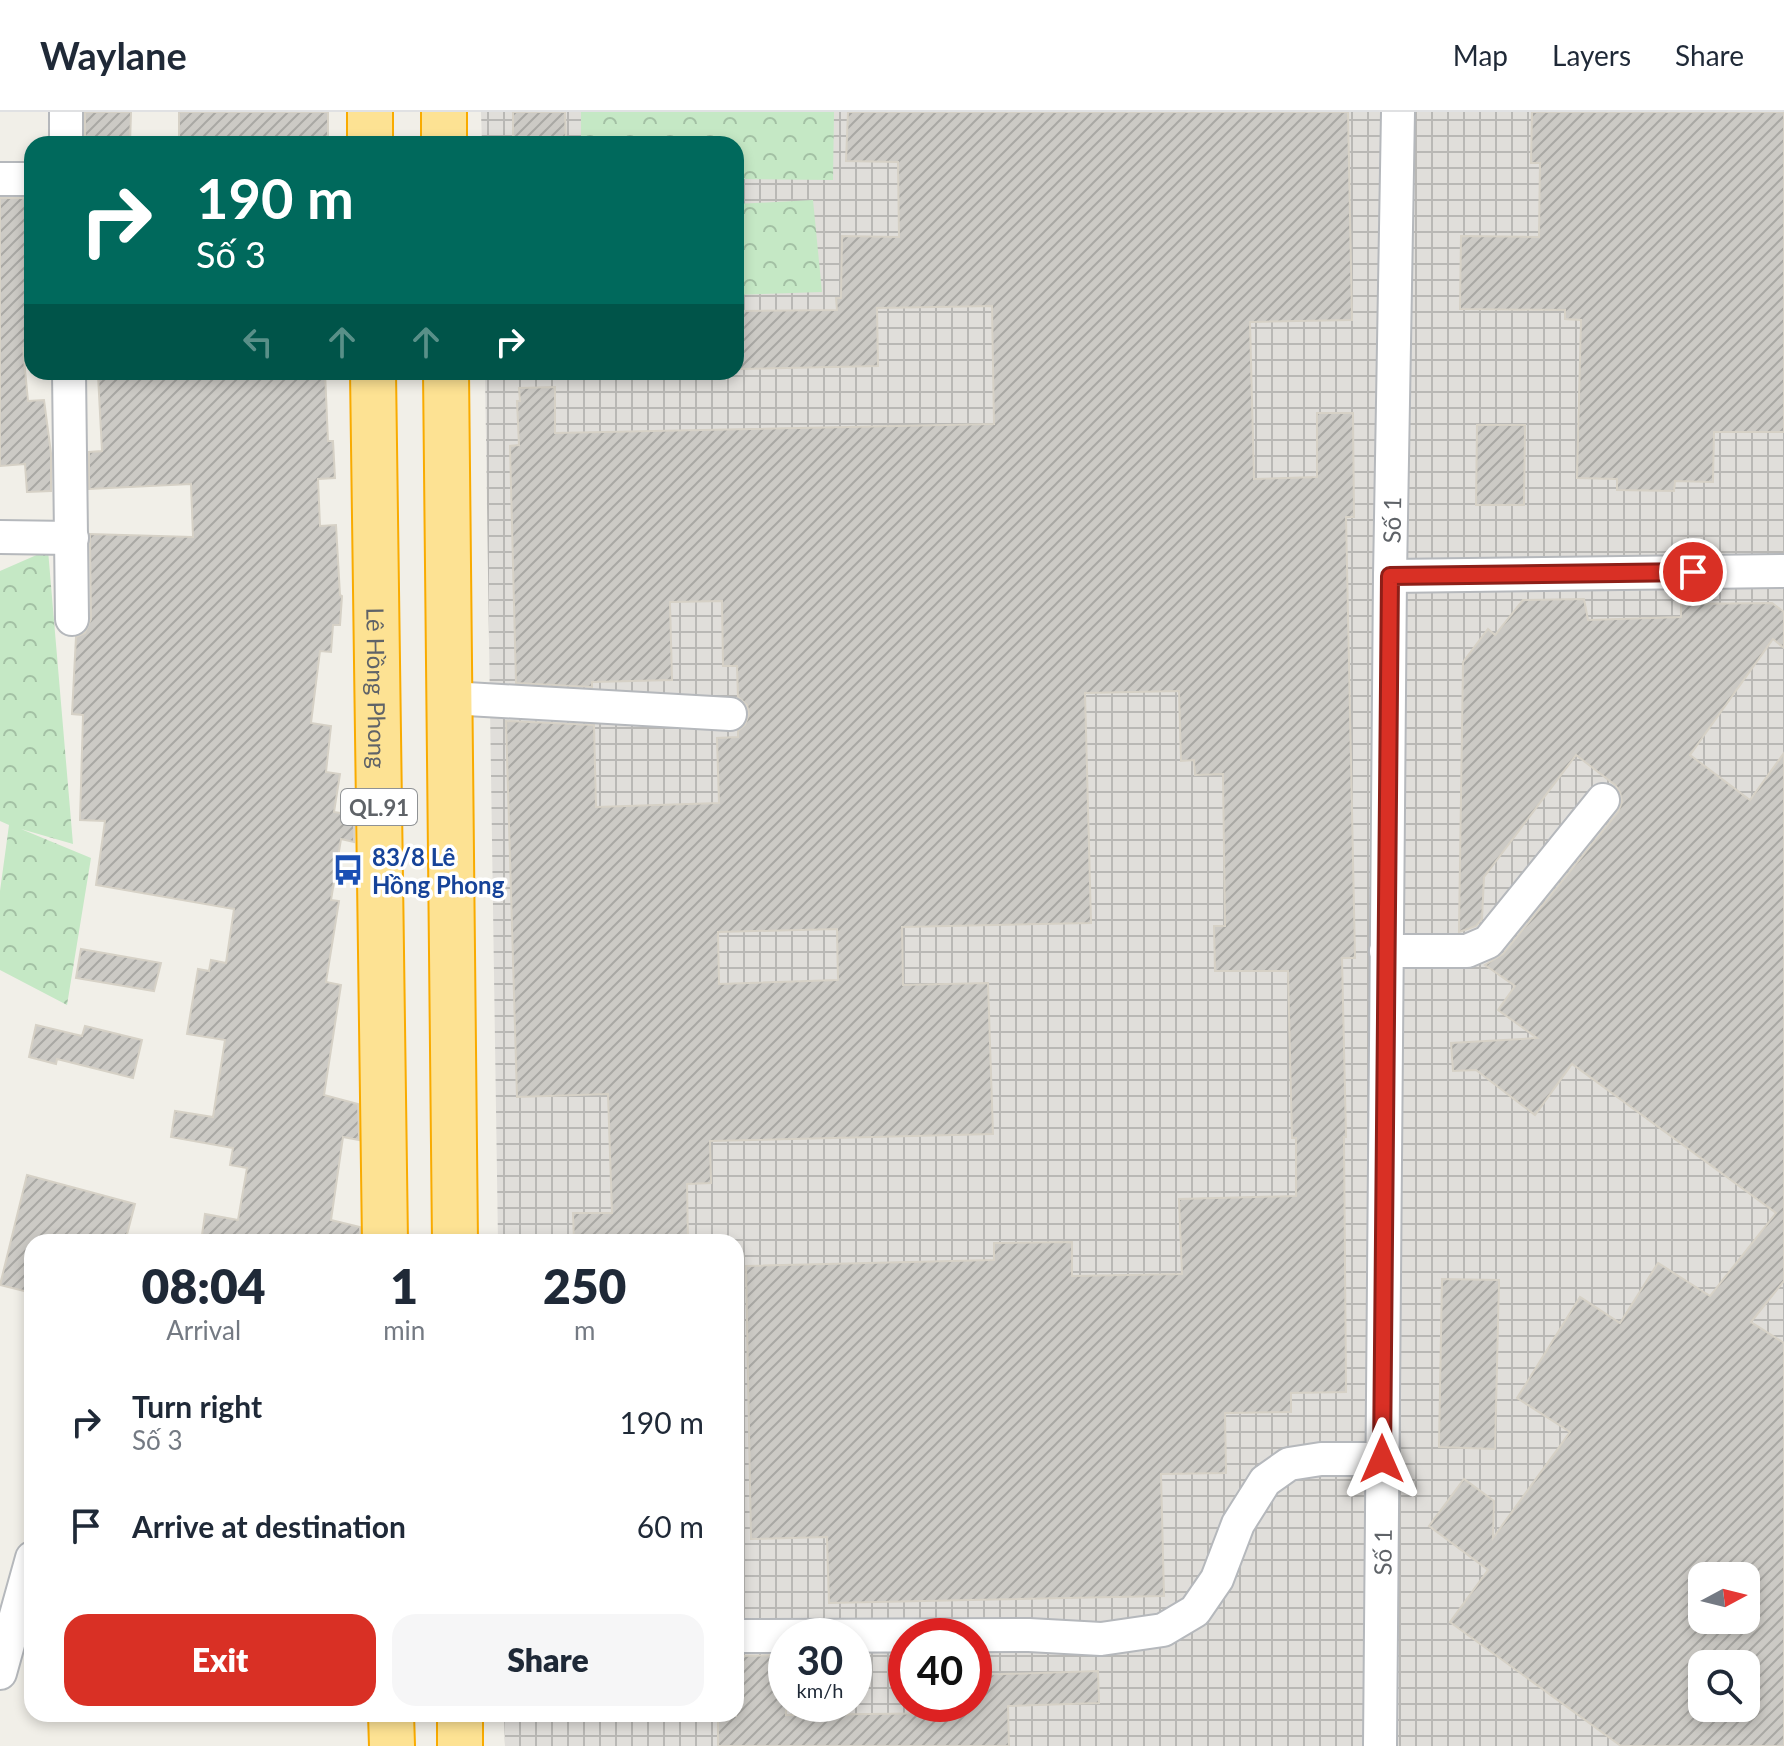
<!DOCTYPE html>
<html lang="en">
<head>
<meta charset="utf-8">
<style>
  :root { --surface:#fff; --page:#f6f6f7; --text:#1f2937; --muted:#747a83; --line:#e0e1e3; --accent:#d93025 }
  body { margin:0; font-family:Lato,sans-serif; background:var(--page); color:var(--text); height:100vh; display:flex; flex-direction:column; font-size:30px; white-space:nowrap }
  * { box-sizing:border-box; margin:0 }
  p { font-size:26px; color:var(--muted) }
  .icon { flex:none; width:44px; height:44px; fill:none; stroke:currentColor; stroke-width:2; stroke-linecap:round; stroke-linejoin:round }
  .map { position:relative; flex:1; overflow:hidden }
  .panel { position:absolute; left:24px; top:1122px; width:720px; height:488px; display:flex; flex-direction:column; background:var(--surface); border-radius:24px; box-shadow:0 4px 12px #0003 }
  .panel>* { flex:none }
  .top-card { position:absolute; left:24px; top:24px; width:720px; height:244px; border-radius:24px; box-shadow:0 4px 12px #0003; background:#00695c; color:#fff; overflow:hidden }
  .needle { width:52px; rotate:83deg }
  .controls { position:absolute; left:1688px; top:1450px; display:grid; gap:16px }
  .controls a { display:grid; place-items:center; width:72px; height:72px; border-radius:16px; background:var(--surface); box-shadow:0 4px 12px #0003; font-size:40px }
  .speed { position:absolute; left:768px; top:1506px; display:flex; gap:16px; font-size:40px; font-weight:700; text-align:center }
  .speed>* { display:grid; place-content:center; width:104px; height:104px; border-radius:50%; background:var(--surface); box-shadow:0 4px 12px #0003; line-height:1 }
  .speed small { font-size:20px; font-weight:400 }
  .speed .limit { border:12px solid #d22; background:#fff; color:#111 }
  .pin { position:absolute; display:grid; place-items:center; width:68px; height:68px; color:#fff; margin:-34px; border:4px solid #fff; border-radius:50%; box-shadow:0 2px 8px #0007 }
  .me { position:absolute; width:88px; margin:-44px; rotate:0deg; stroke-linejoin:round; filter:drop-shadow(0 0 6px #0008) }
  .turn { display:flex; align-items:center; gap:28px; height:168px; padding:0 40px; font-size:36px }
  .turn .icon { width:104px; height:104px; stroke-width:2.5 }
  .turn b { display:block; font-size:56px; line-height:68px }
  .lanes { display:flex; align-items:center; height:76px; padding:0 40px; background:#0003; justify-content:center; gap:40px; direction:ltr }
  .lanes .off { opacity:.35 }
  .eta { display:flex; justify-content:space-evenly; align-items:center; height:136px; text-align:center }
  .eta b { font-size:48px; font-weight:800; line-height:56px }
  .action { display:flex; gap:16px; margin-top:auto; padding:16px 40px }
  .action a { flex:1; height:92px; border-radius:24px; background:var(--accent); color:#fff; font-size:32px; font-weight:800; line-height:92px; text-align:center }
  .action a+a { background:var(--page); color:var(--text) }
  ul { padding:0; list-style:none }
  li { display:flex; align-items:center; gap:24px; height:104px; padding:0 40px }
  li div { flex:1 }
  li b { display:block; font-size:30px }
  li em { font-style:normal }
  header { display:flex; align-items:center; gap:48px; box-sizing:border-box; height:112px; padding:0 40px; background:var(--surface); border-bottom:2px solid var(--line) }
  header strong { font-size:38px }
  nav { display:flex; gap:44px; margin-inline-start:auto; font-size:28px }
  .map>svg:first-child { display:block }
  .industrial { fill:url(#industrial-grid); fill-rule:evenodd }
  .forest { fill:url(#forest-crowns) }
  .building { fill:url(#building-hatch); stroke:#d6d1c6; stroke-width:2; fill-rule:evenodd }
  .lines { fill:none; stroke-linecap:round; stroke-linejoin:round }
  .minor-casing { stroke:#b5b8bc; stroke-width:36 }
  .highway-casing { stroke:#f9ab00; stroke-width:48 }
  .minor { stroke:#fff; stroke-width:32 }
  .highway { stroke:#fde293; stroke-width:44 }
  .route-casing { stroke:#8d1f18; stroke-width:20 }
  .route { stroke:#d93025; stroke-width:14 }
  .labels { text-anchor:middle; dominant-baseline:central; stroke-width:7; stroke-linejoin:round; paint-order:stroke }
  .shield { fill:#fff; stroke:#8f9295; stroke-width:2 }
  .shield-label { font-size:22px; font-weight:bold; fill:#5f6368 }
  .street-label { font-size:24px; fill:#5f6368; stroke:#fff }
  .transit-label { font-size:24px; font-weight:bold; fill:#164399; stroke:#fff; text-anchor:start }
</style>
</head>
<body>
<header>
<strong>Waylane</strong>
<nav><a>Map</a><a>Layers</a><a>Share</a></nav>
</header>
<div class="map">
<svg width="1784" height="1634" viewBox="0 0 1784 1634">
  <defs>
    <pattern id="industrial-grid" width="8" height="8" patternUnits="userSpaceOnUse" patternTransform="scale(2)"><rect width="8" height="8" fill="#e0deda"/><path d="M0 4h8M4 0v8" fill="none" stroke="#b9b8b5"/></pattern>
    <pattern id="forest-crowns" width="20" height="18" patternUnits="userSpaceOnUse" patternTransform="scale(2)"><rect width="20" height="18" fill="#c5e8c5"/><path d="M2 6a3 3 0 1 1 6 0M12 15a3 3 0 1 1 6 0" fill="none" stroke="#a3c0a4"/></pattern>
    <pattern id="building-hatch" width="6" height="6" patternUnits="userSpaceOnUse" patternTransform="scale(2)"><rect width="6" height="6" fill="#cccac5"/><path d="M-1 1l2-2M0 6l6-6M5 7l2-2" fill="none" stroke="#a9a8a4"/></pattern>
  </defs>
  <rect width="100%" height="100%" fill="#f1efe8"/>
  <path class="industrial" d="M481,0H1784V1634H505L504,1602H736V1130H498L485,260H736V32H482ZM1702,1464H1746V1508H1702ZM786,1524H854V1592H786ZM906,1524H974V1592H906ZM1702,1552H1746V1596H1702Z"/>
  <g class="forest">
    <polygon points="581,0 834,0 833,68 736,67 736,32 581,32"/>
    <polygon points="813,88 822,180 736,183 736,92"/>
    <polygon points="48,438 73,732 21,717 91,746 67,893 0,858 0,779 9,713 0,709 0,459"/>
  </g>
  <g class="building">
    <polygon points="85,0 131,0 130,32 85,32"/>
    <rect x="179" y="0" width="149" height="32"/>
    <polygon points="513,0 565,0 566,31 513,32"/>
    <path d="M848,0H1348L1352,208L1250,210L1254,367L1317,365V301H1353L1354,405H1346L1355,846H1342L1346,1025H1344L1346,1280L1291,1281V1300L1225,1301L1226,1361L1161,1362L1164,1484L829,1491L827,1425L751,1427L746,1154L994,1148V1131L1072,1130V1164L1182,1162L1179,1087L1296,1084V1026H1292L1288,859H1215L1214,814H1225L1223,662L1195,663L1194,648L1181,649L1179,579L1085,581L1091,811L902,815L903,873L988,871L993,1022L710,1029L711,1071L687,1072L688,1130H574L573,1101H612L608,982L517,985L506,609L594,613L596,695L719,691L717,626L738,625V619L745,613L749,602L747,593L738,585L737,554H723L722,489L670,490L672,568L592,570V575L516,571L510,334L519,333L517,289H520L519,276L555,275V321L994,312L992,194L877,196L878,254L736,257V199L837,198L836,186H841L842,124L899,125L898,50L846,49ZM837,817L838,868L719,872L718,820Z"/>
    <polygon points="1532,0 1784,0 1784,320 1714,320 1713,370 1675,369 1674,379 1617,378 1617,367 1577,366 1581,208 1565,207 1565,198 1460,197 1461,124 1539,125 1540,51 1531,51"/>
    <polygon points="0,86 32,86 32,235 23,236 28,289 44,288 51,341 51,379 27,380 25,352 0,354"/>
    <polygon points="173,260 325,260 328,329 333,329 335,366 318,367 320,414 336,413 340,483 342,484 340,513 333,513 331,540 320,539 311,611 331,614 326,660 340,662 334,700 354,703 354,730 341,727 331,788 339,789 326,870 341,873 324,983 358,992 359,1028 343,1025 331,1108 360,1115 360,1130 201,1130 205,1102 238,1108 247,1056 230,1053 233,1036 171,1025 175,999 213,1005 225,928 187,922 198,857 209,859 211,848 226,851 234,797 96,773 105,709 80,708 83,603 72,602 76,525 85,521 91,507 90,422 193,425 191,372 89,377 89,340 102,339 98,263"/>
    <polygon points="1477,313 1525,313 1524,393 1476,393"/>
    <path d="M1584,487L1588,508L1681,505V492L1772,491L1784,500V536L1773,527L1690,643L1750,688L1784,641V1169L1751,1210L1784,1231V1634H1621L1450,1510L1488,1458L1429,1414L1464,1367L1494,1389L1493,1426L1570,1320L1517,1286L1580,1185L1620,1211L1658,1151L1710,1184L1776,1101L1572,952L1535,1003L1476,958L1453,959L1451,931L1537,926L1498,898L1515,874L1485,853L1503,842L1618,700L1622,690L1620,680L1615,673L1576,643L1484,765L1482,807L1476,814L1459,820L1463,550L1488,517L1495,523L1523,488ZM1702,1464H1746V1508H1702ZM1702,1552H1746V1596H1702Z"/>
    <polygon points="81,837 161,851 154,879 76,866"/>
    <polygon points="36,913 82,924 85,914 142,928 133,966 57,947 56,952 29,945"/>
    <polygon points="27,1063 135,1092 125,1130 32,1130 32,1181 0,1173"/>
    <polygon points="1442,1167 1499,1168 1495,1337 1439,1335"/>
    <polygon points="786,1543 786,1603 954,1601 954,1592 974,1592 974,1563 1098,1559 1099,1591 1008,1594 1009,1634 718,1634 718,1604 736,1604 736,1544"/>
  </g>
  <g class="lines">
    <defs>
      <g id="minor">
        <polyline points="66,0 66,32"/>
        <polyline points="0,67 32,67"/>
        <polyline points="69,260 72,507"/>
        <polyline points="0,425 72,426"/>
        <polyline points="1390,464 1784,459"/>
        <polyline points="450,586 730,602"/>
        <polyline points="1386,839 1467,839 1488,830 1603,688"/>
        <polyline points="736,1524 1029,1523 1101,1527 1163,1518 1195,1499 1217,1467 1238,1412 1265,1369 1289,1352 1321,1347 1382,1347"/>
        <polyline points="0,1561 32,1446"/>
        <path id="s1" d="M1380,1634L1390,464L1398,0"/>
      </g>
      <g id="highway">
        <polyline points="370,0 370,32"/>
        <polyline points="444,0 444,32"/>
        <path id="s2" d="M373,260L385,1130"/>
        <polyline points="446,260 455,1130"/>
        <polyline points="391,1602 392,1634"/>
        <polyline points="460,1602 460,1634"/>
      </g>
    </defs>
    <use href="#minor" class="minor-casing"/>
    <use href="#highway" class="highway-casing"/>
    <use href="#minor" class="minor"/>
    <use href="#highway" class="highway"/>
  </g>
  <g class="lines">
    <defs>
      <polyline id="route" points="1382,1347 1390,464 1693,460"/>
    </defs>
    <use href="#route" class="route-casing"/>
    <use href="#route" class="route"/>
  </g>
  <defs>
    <symbol id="bus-bare" viewBox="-9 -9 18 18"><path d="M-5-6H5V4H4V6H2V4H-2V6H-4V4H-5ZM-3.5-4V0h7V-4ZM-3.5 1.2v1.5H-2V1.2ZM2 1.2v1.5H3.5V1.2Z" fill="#1a4fb4" stroke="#fff" stroke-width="2.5" paint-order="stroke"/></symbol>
  </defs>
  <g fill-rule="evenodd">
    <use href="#bus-bare" x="326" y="736" width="44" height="44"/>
  </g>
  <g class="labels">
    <rect class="shield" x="341" y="677" width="76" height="36" rx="6"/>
    <g class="shield-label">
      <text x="379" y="695">QL.91</text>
    </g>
    <g class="street-label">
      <text stroke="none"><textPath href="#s1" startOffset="1226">Số 1</textPath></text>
      <text stroke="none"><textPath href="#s2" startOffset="316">Lê Hồng Phong</textPath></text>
      <text stroke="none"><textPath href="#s1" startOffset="194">Số 1</textPath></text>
    </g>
    <g class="transit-label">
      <text x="372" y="744">83/8 Lê<tspan x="372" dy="28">Hồng Phong</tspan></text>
    </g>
  </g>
</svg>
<div class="controls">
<a><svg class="needle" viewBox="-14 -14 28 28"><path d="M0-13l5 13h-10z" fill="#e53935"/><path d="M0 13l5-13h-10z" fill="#747a83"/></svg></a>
<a><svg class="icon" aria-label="search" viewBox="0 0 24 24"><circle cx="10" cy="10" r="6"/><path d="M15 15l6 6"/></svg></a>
</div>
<div class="speed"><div>30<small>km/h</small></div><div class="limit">40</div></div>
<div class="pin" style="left:1693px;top:460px;background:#d93025"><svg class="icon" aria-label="arrive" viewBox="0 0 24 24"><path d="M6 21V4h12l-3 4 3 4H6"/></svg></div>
<svg class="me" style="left:1382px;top:1347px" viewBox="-20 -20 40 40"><path d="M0-17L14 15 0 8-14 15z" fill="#d93025" stroke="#fff" stroke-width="4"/></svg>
<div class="top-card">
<div class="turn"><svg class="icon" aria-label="right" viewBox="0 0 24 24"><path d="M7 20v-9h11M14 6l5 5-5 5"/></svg><div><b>190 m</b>Số 3</div></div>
<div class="lanes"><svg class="icon off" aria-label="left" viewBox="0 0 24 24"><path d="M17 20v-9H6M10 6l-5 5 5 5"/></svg><svg class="icon off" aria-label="ahead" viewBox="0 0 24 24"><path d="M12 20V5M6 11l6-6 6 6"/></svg><svg class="icon off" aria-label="ahead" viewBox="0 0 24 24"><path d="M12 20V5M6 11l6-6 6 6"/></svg><svg class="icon" aria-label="right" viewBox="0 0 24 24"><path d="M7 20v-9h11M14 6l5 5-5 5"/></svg></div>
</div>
<section class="panel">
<div class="eta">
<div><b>08:04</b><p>Arrival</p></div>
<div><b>1</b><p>min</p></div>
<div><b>250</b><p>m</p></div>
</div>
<ul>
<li><svg class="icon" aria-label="right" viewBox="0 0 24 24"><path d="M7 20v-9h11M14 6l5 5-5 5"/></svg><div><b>Turn right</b><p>Số 3</p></div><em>190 m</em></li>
<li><svg class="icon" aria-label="arrive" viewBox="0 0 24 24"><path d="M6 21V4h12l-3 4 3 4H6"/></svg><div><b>Arrive at destination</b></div><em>60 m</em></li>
</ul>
<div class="action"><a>Exit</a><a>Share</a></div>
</section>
</div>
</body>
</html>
